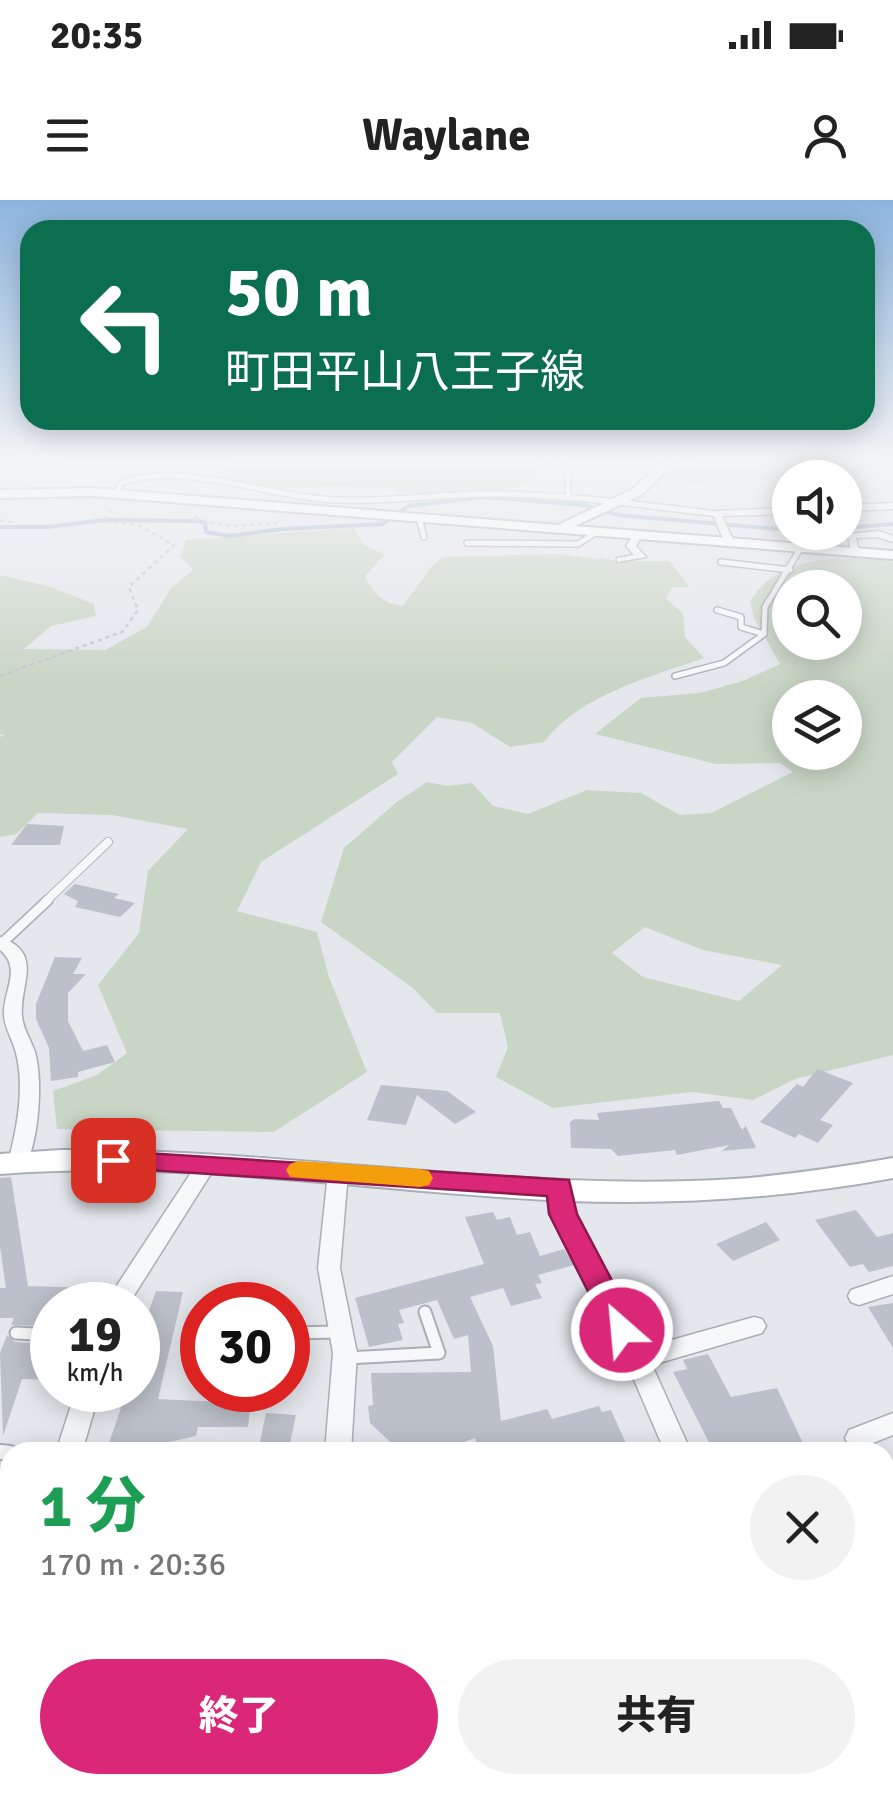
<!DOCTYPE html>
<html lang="ja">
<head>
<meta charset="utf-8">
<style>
  :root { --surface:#fff; --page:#f2f2f2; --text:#222; --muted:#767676; --accent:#db2777 }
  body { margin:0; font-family:Signika,"Noto Sans JP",sans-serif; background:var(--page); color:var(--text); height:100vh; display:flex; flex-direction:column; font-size:38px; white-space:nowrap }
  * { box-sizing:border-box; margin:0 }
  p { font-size:32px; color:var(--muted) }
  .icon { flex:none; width:55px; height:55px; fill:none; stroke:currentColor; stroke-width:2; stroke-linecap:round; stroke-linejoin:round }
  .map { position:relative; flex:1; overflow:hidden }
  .details { position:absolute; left:0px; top:1242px; width:895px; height:352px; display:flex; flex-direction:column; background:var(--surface); border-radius:30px 30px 0 0; box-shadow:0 5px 25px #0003 }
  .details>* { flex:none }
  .top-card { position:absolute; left:20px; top:20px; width:855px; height:210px; border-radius:30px; box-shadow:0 5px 25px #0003; background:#0b6e4f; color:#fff; overflow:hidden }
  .fabs { position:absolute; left:772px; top:260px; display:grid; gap:20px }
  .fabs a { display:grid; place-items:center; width:90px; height:90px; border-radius:50%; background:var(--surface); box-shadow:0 5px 25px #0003; font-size:50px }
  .speed { position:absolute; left:30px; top:1082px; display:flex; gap:20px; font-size:50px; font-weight:700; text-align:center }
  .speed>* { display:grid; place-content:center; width:130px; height:130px; border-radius:50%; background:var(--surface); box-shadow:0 5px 25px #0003; line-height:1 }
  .speed small { font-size:25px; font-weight:400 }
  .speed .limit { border:15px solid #d22; background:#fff; color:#111 }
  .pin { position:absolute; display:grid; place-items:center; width:85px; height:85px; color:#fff; margin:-42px; border-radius:20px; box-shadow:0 5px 15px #0006 }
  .me { position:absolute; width:110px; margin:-55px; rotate:333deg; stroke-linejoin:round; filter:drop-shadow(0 0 8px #0008) }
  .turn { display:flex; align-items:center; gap:35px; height:210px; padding:0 40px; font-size:45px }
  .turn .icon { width:130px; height:130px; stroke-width:2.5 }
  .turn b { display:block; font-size:70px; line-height:85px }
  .round { display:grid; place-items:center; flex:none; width:105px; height:105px; border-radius:52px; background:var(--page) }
  .summary { display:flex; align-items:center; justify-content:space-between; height:170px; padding:0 40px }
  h1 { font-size:60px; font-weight:800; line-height:75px; color:#1e9e55 }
  .action { display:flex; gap:20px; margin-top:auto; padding:20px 40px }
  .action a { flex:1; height:115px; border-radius:60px; background:var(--accent); color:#fff; font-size:40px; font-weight:800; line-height:115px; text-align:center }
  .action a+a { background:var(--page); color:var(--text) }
  .status { display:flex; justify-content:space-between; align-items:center; height:70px; padding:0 50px; background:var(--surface); direction:ltr }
  .status svg { height:28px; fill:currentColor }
  header { display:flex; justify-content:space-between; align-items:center; height:130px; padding:0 40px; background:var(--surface); font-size:45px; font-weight:800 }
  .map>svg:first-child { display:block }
  .green { fill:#c9d6c5; fill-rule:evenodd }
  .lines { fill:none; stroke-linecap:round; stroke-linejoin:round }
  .stream { stroke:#9fb4cc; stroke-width:4 }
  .river { fill:#9fb4cc; fill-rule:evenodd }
  .building { fill:#bbc0ca }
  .lane-far4-casing { stroke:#a9aeb7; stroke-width:8 }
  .lane-far3-casing { stroke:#a9aeb7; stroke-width:10 }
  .lane-far2-casing { stroke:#a9aeb7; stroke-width:12 }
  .lane-far1-casing { stroke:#a9aeb7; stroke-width:15 }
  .lane-casing { stroke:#a9aeb7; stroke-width:18 }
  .street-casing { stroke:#a9aeb7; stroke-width:3 }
  .secondary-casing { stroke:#a9aeb7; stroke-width:4 }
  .path { stroke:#c2c5cb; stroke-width:2.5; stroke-dasharray:4 4; stroke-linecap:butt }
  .lane-far4 { stroke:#f7f8fa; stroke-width:5 }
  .lane-far3 { stroke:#f7f8fa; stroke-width:8 }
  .lane-far2 { stroke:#f7f8fa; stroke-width:9 }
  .lane-far1 { stroke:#f7f8fa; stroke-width:11 }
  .lane { stroke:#f7f8fa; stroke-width:14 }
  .street { fill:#f7f8fa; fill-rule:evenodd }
  .secondary { fill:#fff; fill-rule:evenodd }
  .route { fill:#db2777; stroke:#8e194d; stroke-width:2.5 }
  .slow { fill:#f59e0b }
</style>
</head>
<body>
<div class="status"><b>20:35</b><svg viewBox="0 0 49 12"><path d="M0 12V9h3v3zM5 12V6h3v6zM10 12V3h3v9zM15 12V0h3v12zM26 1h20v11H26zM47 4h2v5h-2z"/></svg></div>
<header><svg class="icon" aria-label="menu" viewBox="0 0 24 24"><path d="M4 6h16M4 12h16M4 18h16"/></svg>Waylane<svg class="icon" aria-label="person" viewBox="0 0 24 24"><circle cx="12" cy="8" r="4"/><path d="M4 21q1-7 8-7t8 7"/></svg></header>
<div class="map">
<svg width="893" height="1594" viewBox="0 0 893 1594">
  <rect width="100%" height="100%" fill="#e4e7ec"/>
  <g class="green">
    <polygon points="233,260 503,260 537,265 534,280 503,291 423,296 377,286 268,289 218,278"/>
    <path d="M780,260H879C864,276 671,291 653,278C676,257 748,262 780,260Z"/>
    <path d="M354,328L365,346L385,354L365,376C373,395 383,403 403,406L431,367L443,357L557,354L623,361H669L690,387H672L666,399L683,413L685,437L704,458C652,476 578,496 544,542L510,547L472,523L437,517L392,562L398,574L261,662L237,711L317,732L329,777L367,872L274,932L57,929L53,891L97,875L127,853L98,785L139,733L148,671L188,629L112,615L38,613L16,634L0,637V537L5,535L0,534V375L51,387L94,404L96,416L51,426L24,449L105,450L147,427L171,388L193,370L180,356L186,340Z"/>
    <path d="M893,359V855L795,879L753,900L692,892L553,908L496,877L508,847L500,813H437L413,788L321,722L344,648L398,601L427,582L448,586L472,583L493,606L528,614L587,590L641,593L680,615L711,613L793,572L780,563L716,564L595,534L641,498L699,493L743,481L780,464L754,418L750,401C782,352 839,358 893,359ZM790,388H845V442H790ZM790,498H845V552H790ZM645,727L703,750L782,765L739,801L643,777L612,753Z"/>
  </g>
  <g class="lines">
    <g class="stream">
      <polyline points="0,327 47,327 106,320 198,321 205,322 206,332 230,336 283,329 383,324 408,306 483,297 584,305 618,315 790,330"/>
      <polyline points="845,328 893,324"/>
    </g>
    <g class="river">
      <polygon points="0,1368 10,1372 10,1436 0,1432"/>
      <polygon points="885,1549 893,1550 893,1594 847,1594 844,1585 885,1585"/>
    </g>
  </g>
  <g class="building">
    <polygon points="27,624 64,626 60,645 11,645"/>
    <polygon points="75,684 119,694 114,698 135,703 120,717 75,707 78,701 64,694"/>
    <polygon points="55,757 82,758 73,774 86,774 68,793 68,821 83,851 107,845 115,862 78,872 78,877 51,881 49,848 36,819 36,804"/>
    <polygon points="817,869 853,883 820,920 833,925 818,943 799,934 795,938 760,922 797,884 803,887"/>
    <polygon points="381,885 447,891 476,912 455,924 417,895 406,925 367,920"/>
    <polygon points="719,901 723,908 731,908 742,930 746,926 756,948 722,951 729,945 677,955 675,950 618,956 611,949 571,948 570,922 575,919 599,920 597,913"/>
    <polygon points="11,977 28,1086 94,1088 88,1105 52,1105 52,1126 11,1125 14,1118 0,1118 0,1088 6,1088 0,1047 0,978"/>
    <polygon points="856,1010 877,1037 893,1033 893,1066 869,1072 863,1064 850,1067 815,1020"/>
    <polygon points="493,1012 497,1020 510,1017 517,1035 530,1032 540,1056 564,1049 574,1065 538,1075 542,1083 535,1084 542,1098 511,1106 503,1088 470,1097 493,1146 501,1221 547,1209 552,1219 599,1206 602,1212 611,1210 630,1252 478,1252 475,1238 436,1252 401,1252 370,1223 368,1206 373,1205 371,1173 471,1172 468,1135 454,1139 437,1100 399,1110 404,1123 398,1124 403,1140 369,1147 355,1098 484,1064 465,1017"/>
    <polygon points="766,1022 780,1040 733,1061 716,1044"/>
    <polygon points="156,1091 183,1092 158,1199 220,1202 225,1192 252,1192 248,1227 198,1227 196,1236 151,1246 109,1243 127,1190 138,1190 138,1130 142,1130"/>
    <polygon points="893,1103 893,1148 868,1107"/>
    <polygon points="7,1135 15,1142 52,1144 52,1180 22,1179 3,1236 0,1153"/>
    <polygon points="708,1154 731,1197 777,1188 807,1252 714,1252 673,1172 687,1169 683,1160"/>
    <polygon points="266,1213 296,1215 289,1248 259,1247"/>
  </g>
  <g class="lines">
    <defs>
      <g id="lane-far4">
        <polyline points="553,260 568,272 568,296"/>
        <path d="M117,293L121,283C182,260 271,298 338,300C388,302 439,294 490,294C566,294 641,305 717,314"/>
        <polyline points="419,318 424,337"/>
        <polyline points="467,343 578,344 595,333"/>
        <polyline points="721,362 790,370"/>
        <polyline points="717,410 741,417 741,427 764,434"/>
        <polyline points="675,476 724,463 764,434 765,407 800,349"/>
      </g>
      <polyline id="lane-far3" points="45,702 108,642"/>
      <polyline id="lane-far2" points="2,743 48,700"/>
      <g id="lane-far1">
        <polyline points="16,1133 52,1135"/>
        <polyline points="288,1133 340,1132"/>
        <polyline points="347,1158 439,1153 425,1112"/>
      </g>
      <polyline id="lane" points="0,1252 10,1253"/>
      <g id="street">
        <polygon points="893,303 893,309 845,311 845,305"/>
        <polygon points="790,308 790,314 722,316 735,344 730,347 725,344 713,314 717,311"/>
        <polygon points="879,331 893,336 893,342 878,337 856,338 859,352 851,354 848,334"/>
        <polygon points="634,334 642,336 636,346 646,357 617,362 617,358 634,355 626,346"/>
        <path d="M0,737C45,753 19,785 22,816C23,829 31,840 35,852C43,881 39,940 25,967H11L8,962C17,929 25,887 16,853C13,840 5,829 4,816C2,792 23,769 0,750Z"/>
        <polygon points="207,957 214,959 217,964 128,1105 104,1105 200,959"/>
        <polygon points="338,966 345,968 348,973 340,1068 357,1153 351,1252 325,1252 333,1153 318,1068 328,973 331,968"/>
        <polygon points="559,980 566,982 574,1014 643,1148 754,1117 762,1119 766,1126 762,1133 652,1165 691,1252 665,1252 625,1159 552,1014 549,987 552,982"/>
        <polygon points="893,1076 893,1094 859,1105 851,1102 848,1096 851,1090"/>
        <polygon points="76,1190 100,1190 82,1252 56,1252"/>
        <polygon points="893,1213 893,1235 858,1249 849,1246 845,1238 849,1230"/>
        <polygon points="0,1445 10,1449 10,1479 0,1475"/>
        <polygon points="293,1585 343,1585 347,1594 297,1594"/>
      </g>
      <g id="secondary">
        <polygon points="665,260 677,260 641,295 575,326 893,351 893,359 93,296 0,298 0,290 93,288 558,325 633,289"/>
        <path d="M61,950C286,948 510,993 735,979C788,975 841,967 893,958V978C785,998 678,1005 568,1001C379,993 189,959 0,974V954Z"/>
      </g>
    </defs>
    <use href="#lane-far4" class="lane-far4-casing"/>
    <use href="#lane-far3" class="lane-far3-casing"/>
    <use href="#lane-far2" class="lane-far2-casing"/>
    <use href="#lane-far1" class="lane-far1-casing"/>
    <use href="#lane" class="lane-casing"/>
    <use href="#street" class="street-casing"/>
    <use href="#secondary" class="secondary-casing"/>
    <g class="path">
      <polyline points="7,260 1,264 54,273 50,276"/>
      <polyline points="484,260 539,262"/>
      <polyline points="198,316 193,319 232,326 277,323"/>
      <polyline points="0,321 14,322"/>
      <polyline points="0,476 122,432 138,410 129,387 174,345 138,325 107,322 104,320 111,310"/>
    </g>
    <use href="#lane-far4" class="lane-far4"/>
    <use href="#lane-far3" class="lane-far3"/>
    <use href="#lane-far2" class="lane-far2"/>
    <use href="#lane-far1" class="lane-far1"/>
    <use href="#lane" class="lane"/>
    <use href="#street" class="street"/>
    <use href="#secondary" class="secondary"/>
  </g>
  <linearGradient id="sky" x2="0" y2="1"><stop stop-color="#8bb4dd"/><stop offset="0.54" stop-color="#f3f4f6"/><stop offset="1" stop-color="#f3f4f6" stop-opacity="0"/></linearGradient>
  <rect width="893" height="483" fill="url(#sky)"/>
  <polygon class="route" points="113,951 569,980 577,1014 638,1130 633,1139 622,1142 612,1139 549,1014 547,996 103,967 99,960 103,954"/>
  <polygon class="slow" points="299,961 420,969 429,971 433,978 429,985 420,987 290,977 286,970 290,964"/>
</svg>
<div class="fabs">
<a><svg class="icon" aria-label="sound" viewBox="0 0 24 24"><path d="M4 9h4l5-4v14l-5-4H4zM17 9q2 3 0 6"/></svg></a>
<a><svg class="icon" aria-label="search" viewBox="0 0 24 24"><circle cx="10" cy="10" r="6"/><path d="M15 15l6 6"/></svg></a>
<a><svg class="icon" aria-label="layers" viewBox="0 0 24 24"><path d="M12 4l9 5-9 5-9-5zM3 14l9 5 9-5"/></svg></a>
</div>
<div class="speed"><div>19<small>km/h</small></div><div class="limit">30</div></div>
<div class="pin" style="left:113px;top:960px;background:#d93025"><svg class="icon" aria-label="arrive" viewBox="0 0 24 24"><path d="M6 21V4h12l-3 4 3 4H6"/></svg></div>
<svg class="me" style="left:622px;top:1130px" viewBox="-20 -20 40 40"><circle r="17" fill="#db2777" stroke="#fff" stroke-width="3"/><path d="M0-11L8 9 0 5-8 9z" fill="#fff"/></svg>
<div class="top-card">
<div class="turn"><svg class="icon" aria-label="left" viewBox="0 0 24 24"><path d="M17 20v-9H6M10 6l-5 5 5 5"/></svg><div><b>50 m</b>町田平山八王子線</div></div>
</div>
<section class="details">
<div class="summary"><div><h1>1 分</h1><p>170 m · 20:36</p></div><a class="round"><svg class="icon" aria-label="close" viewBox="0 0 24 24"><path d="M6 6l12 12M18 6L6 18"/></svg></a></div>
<div class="action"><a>終了</a><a>共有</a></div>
</section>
</div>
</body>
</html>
